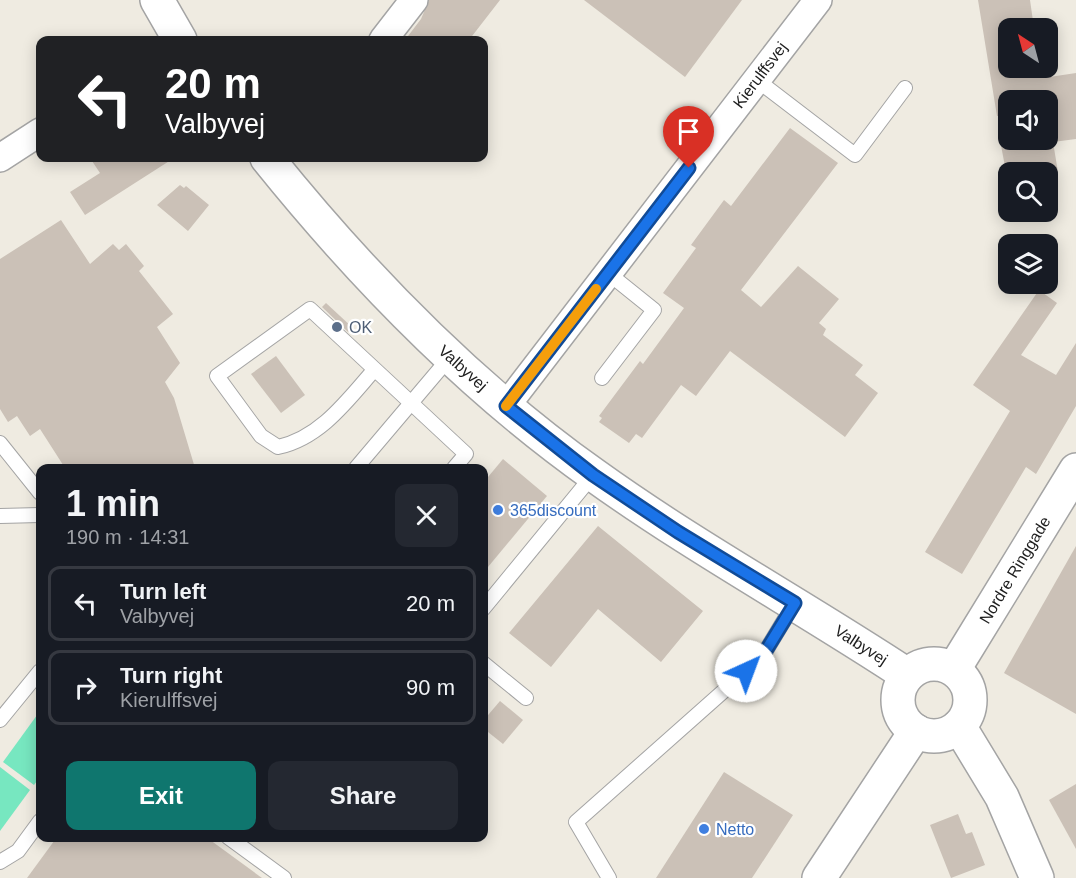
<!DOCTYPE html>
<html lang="en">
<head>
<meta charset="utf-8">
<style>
  :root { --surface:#171b24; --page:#242831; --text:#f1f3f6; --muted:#9ea1a6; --line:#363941; --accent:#0f766e }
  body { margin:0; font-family:Arial,sans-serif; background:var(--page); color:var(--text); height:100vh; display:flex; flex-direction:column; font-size:22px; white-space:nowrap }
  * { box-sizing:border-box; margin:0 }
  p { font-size:20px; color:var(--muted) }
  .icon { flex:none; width:33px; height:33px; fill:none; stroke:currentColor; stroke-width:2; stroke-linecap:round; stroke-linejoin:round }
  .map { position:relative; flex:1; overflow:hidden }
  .panel { position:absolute; left:36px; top:464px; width:452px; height:378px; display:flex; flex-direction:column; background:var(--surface); border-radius:12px; box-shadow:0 3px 15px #0003 }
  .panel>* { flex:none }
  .hud { position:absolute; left:36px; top:36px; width:452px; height:126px; border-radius:12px; box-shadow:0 3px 15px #0003; background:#202124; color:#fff; overflow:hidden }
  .needle { width:39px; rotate:324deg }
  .fabs { position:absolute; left:998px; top:18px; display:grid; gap:12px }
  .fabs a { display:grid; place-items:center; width:60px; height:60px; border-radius:12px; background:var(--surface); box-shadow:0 3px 15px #0003; font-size:30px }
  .pin { position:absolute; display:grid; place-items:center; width:51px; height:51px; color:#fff; margin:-62px -26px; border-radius:50% 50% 50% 0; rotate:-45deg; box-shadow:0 0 6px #0007 }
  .pin .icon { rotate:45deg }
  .me { position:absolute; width:66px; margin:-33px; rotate:43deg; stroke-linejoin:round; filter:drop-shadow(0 0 4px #0008) }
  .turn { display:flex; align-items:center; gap:21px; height:126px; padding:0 30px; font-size:27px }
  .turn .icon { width:78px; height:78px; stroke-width:2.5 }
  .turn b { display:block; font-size:42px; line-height:51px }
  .round { display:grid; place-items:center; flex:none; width:63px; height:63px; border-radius:12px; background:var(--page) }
  .overview { display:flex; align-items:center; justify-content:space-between; height:102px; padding:0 30px }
  h1 { font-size:36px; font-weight:700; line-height:45px }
  .action { display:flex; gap:12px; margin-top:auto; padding:12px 30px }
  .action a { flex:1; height:69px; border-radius:12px; background:var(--accent); color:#fff; font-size:24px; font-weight:700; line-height:69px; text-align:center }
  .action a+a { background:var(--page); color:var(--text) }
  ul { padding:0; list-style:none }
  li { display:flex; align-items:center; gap:18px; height:75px; margin:0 12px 9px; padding:0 18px; border:3px solid var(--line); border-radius:12px }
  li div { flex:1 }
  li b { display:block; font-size:22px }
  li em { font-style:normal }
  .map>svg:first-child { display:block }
  .pitch { fill:#77e7c0 }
  .building { fill:#cbc1b7 }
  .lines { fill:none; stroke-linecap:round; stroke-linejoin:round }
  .service-casing { stroke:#a4a4a4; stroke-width:16 }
  .minor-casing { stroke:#a4a4a4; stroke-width:30 }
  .tertiary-casing { stroke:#a4a4a4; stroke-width:36 }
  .service { stroke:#fff; stroke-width:14 }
  .minor { stroke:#fff; stroke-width:27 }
  .tertiary { stroke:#fff; stroke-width:33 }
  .route-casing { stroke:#114b97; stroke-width:15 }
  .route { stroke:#1a73e8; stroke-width:10 }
  .slow { stroke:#f59e0b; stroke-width:10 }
  .service-dot { fill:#5c6f8a; stroke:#fff; stroke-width:2 }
  .shop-dot { fill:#3f7fe0; stroke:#fff; stroke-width:2 }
  .labels { text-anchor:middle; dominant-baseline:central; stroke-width:4.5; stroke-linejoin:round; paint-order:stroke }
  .street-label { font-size:16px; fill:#1d1d1d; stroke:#fff }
  .service-label { font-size:16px; fill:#4e5e75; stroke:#fff; text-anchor:start }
  .shop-label { font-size:16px; fill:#366cbe; stroke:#fff; text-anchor:start }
</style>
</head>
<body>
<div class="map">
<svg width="1076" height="878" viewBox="0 0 1076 878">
  <rect width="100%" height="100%" fill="#efebe1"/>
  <g class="pitch">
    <polygon points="40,711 40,777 34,785 3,762"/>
    <polygon points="0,767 30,790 0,831"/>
  </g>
  <g class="building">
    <polygon points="429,0 500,0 469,40 405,40 421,19"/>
    <polygon points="584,0 742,0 685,77"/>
    <polygon points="978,0 1030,0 1034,28 1008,28 1008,68 1041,68 1043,78 1076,73 1076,139 1053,142 1058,172 1006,172 1000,140 1047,140 1047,100 1008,100 1008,115 997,116"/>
    <polygon points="790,128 838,163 741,290 761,307 798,266 839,299 819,323 826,329 823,335 863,365 855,375 878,393 845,437 730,351 696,396 681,385 642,438 636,434 629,443 599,422 602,418 599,416 640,361 643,364 684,308 663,293 696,248 691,245 724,200 731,206"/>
    <polygon points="90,158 174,158 85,215 70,192 100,173"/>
    <polygon points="180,185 184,188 186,186 209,205 188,231 157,205"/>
    <polygon points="61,220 90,264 113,244 119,250 126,244 144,266 139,271 173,314 157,327 180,363 165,382 174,398 195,468 65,468 40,429 30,436 17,416 8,422 0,409 0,259"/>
    <polygon points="1039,290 1057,303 1021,355 1056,375 1076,343 1076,406 1036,474 1026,467 962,574 925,552 1010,411 973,385"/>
    <polygon points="326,303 353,328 348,332 322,307"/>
    <polygon points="276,356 305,395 281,413 251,374"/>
    <polygon points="503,459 547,496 483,573 483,483"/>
    <polygon points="598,526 703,611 661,662 598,609 551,667 509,633"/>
    <polygon points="1076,546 1076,714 1004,673"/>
    <polygon points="500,701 523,720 503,744 483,728 483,721"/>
    <polygon points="724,772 793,815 752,878 656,878"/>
    <polygon points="1076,784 1076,849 1049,800"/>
    <polygon points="958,814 966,834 972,832 985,865 951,878 930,825"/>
    <polygon points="57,837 206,837 262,878 27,878"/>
  </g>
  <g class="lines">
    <defs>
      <g id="service">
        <polyline points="757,80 855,155 905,88"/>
        <path d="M374,370C347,401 320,438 278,447L261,436L217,376L310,309L466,454L454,468"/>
        <polyline points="602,378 654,310 608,273"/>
        <polyline points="0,443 40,493"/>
        <polyline points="356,468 450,357"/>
        <polyline points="0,516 40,515"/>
        <polyline points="483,609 593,475"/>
        <polyline points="483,663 526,698"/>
        <polyline points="0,720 40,671"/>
        <polyline points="228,837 284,878"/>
        <polyline points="0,862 18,851 40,821"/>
        <polyline points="609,878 576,822 762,657 794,604"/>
      </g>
      <g id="minor">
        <polyline points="383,40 414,0"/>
        <polyline points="0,158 40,132"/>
        <polyline points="506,406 818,0"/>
      </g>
      <g id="tertiary">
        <polyline points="157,0 180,40"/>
        <path d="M267,158C362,276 470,387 594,475C694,547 804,607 907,675"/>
        <circle cx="934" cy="700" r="36"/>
        <polyline points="954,669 1076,470"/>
        <polyline points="959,726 1002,797 1037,878"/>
        <polyline points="819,878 916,731"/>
      </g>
    </defs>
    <use href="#service" class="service-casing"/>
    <use href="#minor" class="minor-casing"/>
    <use href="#tertiary" class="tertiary-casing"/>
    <use href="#service" class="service"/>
    <use href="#minor" class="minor"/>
    <use href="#tertiary" class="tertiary"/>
  </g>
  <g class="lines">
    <defs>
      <polyline id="route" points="689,168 506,406 593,475 678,532 795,603 762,657 746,671"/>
    </defs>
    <use href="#route" class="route-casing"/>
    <use href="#route" class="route"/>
    <polyline class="slow" points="506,406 596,289"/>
  </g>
  <circle class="service-dot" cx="337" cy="327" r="6"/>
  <g class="shop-dot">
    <circle cx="498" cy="510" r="6"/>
    <circle cx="704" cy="829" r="6"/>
  </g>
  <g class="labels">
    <g class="street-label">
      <text transform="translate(760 75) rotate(-53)">Kierulffsvej</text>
      <text transform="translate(463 368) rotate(42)">Valbyvej</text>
      <text transform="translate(1015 570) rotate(-59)">Nordre Ringgade</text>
      <text transform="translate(861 645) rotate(33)">Valbyvej</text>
    </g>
    <g class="service-label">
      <text x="349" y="327">OK</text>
    </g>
    <g class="shop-label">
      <text x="510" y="510">365discount</text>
      <text x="716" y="829">Netto</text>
    </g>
  </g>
</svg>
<div class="fabs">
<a><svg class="needle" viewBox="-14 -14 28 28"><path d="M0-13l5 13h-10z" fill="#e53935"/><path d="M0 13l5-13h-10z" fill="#9ea1a6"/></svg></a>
<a><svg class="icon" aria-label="sound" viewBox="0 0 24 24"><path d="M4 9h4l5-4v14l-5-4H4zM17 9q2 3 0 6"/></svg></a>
<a><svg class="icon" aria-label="search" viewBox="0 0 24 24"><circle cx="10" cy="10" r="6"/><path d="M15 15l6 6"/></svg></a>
<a><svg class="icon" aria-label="layers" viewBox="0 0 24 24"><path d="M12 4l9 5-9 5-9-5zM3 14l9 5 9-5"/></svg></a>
</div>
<div class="pin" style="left:689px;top:168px;background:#d93025"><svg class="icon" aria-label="arrive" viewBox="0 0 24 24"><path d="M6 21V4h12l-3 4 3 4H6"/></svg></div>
<svg class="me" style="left:746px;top:671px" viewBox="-20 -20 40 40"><circle r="19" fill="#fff"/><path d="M0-13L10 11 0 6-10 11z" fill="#1a73e8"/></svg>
<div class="hud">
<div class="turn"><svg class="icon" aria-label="left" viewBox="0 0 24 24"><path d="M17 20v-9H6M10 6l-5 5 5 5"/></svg><div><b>20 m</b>Valbyvej</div></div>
</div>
<section class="panel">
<div class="overview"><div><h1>1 min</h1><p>190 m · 14:31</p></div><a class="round"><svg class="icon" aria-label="close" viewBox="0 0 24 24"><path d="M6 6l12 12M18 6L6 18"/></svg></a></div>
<ul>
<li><svg class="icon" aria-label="left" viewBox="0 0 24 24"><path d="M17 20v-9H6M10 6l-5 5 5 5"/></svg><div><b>Turn left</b><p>Valbyvej</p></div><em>20 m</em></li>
<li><svg class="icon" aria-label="right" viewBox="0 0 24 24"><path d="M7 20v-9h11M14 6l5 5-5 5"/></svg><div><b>Turn right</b><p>Kierulffsvej</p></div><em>90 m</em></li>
</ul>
<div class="action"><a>Exit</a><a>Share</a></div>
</section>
</div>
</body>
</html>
